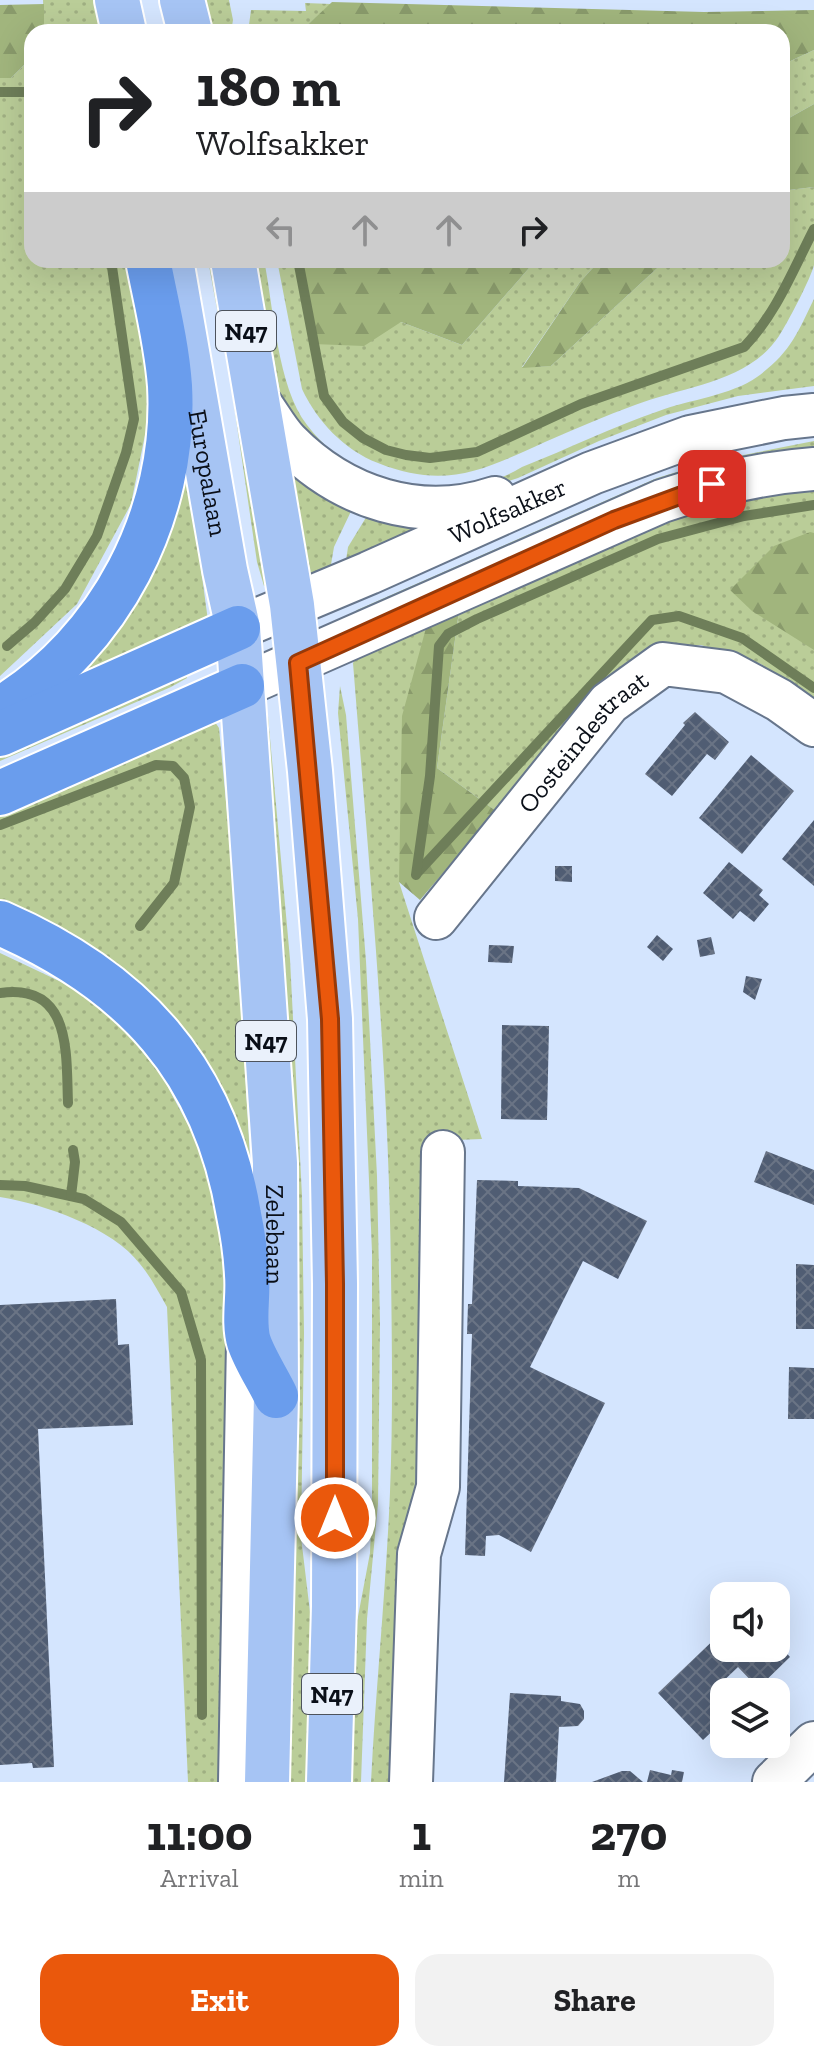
<!DOCTYPE html>
<html lang="en">
<head>
<meta charset="utf-8">
<style>
  :root { --surface:#fff; --page:#f2f2f2; --text:#202124; --muted:#757577; --accent:#ea580c }
  body { margin:0; font-family:"Zilla Slab",serif; background:var(--page); color:var(--text); height:100vh; display:flex; flex-direction:column; font-size:30px; white-space:nowrap }
  * { box-sizing:border-box; margin:0 }
  p { font-size:26px; color:var(--muted) }
  .icon { flex:none; width:44px; height:44px; fill:none; stroke:currentColor; stroke-width:2; stroke-linecap:round; stroke-linejoin:round }
  .map { position:relative; height:1782px; overflow:hidden }
  .sheet { display:flex; flex-direction:column; background:var(--surface); flex:1 }
  .sheet>* { flex:none }
  .banner { position:absolute; left:24px; top:24px; width:766px; height:244px; border-radius:24px; box-shadow:0 8px 32px #0002; background:#fff; color:var(--text); overflow:hidden }
  .controls { position:absolute; left:710px; top:1582px; display:grid; gap:16px }
  .controls a { display:grid; place-items:center; width:80px; height:80px; border-radius:16px; background:var(--surface); box-shadow:0 8px 32px #0002; font-size:40px }
  .pin { position:absolute; display:grid; place-items:center; width:68px; height:68px; color:#fff; margin:-34px; border-radius:16px; box-shadow:0 4px 12px #0006 }
  .me { position:absolute; width:88px; margin:-44px; rotate:0deg; stroke-linejoin:round; filter:drop-shadow(0 0 6px #0008) }
  .turn { display:flex; align-items:center; gap:28px; height:168px; padding:0 40px; font-size:36px }
  .turn .icon { width:104px; height:104px; stroke-width:2.5 }
  .turn b { display:block; font-size:56px; line-height:68px }
  .lanes { display:flex; align-items:center; height:76px; padding:0 40px; background:#0003; justify-content:center; gap:40px; direction:ltr }
  .lanes .off { opacity:.35 }
  .eta { display:flex; justify-content:space-evenly; align-items:center; height:136px; text-align:center }
  .eta b { font-size:48px; font-weight:800; line-height:56px }
  .primary-button { display:flex; gap:16px; margin-top:auto; padding:16px 40px }
  .primary-button a { flex:1; height:92px; border-radius:24px; background:var(--accent); color:#fff; font-size:32px; font-weight:800; line-height:92px; text-align:center }
  .primary-button a+a { background:var(--page); color:var(--text) }
  .map>svg:first-child { display:block }
  .grass { fill:url(#grass-dots) }
  .forest { fill:url(#forest-firs) }
  .lines { fill:none; stroke-linecap:round; stroke-linejoin:round }
  .stream { stroke:#6e7e59; stroke-width:10 }
  .building { fill:url(#building-cross-hatch) }
  .minor-casing { stroke:#67768c; stroke-width:46 }
  .major-casing { stroke:#fff; stroke-width:48 }
  .highway-casing { stroke:#fff; stroke-width:48 }
  .minor { stroke:#fff; stroke-width:42 }
  .major { stroke:#a6c4f4; stroke-width:44 }
  .highway { stroke:#6a9ded; stroke-width:44 }
  .route-casing { stroke:#983908; stroke-width:20 }
  .route { stroke:#ea580c; stroke-width:14 }
  .labels { text-anchor:middle; dominant-baseline:central; stroke-width:8; stroke-linejoin:round; paint-order:stroke }
  .shield { fill:#eaf1fb; stroke:#4d535c; stroke-width:2 }
  .shield-label { font-size:24px; font-weight:bold; fill:#0a0f18 }
  .street-label { font-size:26px; fill:#0a0f18; stroke:#eaf1fb }
</style>
</head>
<body>
<div class="map">
<svg width="814" height="1782" viewBox="0 0 814 1782">
  <defs>
    <pattern id="grass-dots" width="8" height="8" patternUnits="userSpaceOnUse" patternTransform="scale(2)"><rect width="8" height="8" fill="#bacd98"/><path d="M2 2h.1M6 6h.1" fill="none" stroke="#9faf82" stroke-width="1.8" stroke-linecap="round"/></pattern>
    <pattern id="forest-firs" width="22" height="20" patternUnits="userSpaceOnUse" patternTransform="scale(2)"><rect width="22" height="20" fill="#a1b57d"/><path d="M5 1l3.5 6h-7zM16 11l3.5 6h-7z" fill="#899a6b"/></pattern>
    <pattern id="building-cross-hatch" width="8" height="8" patternUnits="userSpaceOnUse" patternTransform="scale(2)"><rect width="8" height="8" fill="#505d73"/><path d="M0 0l8 8M0 8l8-8" fill="none" stroke="#6a7485"/></pattern>
  </defs>
  <rect width="100%" height="100%" fill="#d4e5fe"/>
  <g class="grass">
    <polygon points="43,0 95,0 101,32 44,32"/>
    <polygon points="201,0 229,0 233,20 231,32 209,32"/>
    <polygon points="305,3 331,4 300,32 248,32 251,10 306,11"/>
    <polygon points="814,50 814,104 782,122 782,65"/>
    <polygon points="32,57 32,260 134,260 143,307 151,421 145,435 131,504 77,604 0,676 0,78 11,78"/>
    <path d="M814,187C814,209 814,245 814,265C811,278 787,324 779,336C748,383 683,386 635,405C605,416 575,429 545,442C483,470 446,490 378,463C344,450 317,421 302,389L277,260H298L313,344L401,322L462,345L536,260H600L580,282L522,367L551,366L666,260H782V194L789,190Z"/>
    <polygon points="208,260 216,260 267,583 264,586 257,562 231,385"/>
    <path d="M255,260H264C274,309 277,386 307,425C324,448 349,465 371,482L298,429L281,397Z"/>
    <path d="M814,299V386L738,396L666,415L599,441L518,478L487,488L460,494L430,490C463,486 494,485 522,467C568,449 612,427 659,411C688,400 732,395 757,377C790,353 797,334 814,299Z"/>
    <polygon points="814,441 814,455 349,618 357,610 657,478 713,461"/>
    <polygon points="182,458 188,473 209,628 47,696"/>
    <polygon points="291,467 354,505 334,547 329,576 312,579 306,568"/>
    <polygon points="814,482 814,704 761,664 701,645 651,650 496,811 437,768 460,604 655,517"/>
    <polygon points="370,511 446,523 344,574 348,547"/>
    <path d="M429,617L399,882L482,1139L428,1141L414,1527L400,1782H371C376,1685 386,1589 390,1492C393,1419 392,1346 391,1274C389,1070 369,866 353,663L356,657Z"/>
    <polygon points="187,671 187,678 171,687 0,761 0,752"/>
    <polygon points="340,686 346,715 366,961 377,1176 380,1323 378,1504 367,1619 361,1782 349,1782 353,1643 370,1553 372,1503 372,1252 358,919 338,713"/>
    <polygon points="263,709 268,716 290,959 302,1196 304,1333 301,1537 313,1637 309,1782 286,1782"/>
    <polygon points="213,719 219,728 236,907 251,1176 65,932 36,916 0,903 0,810"/>
    <path d="M0,953L74,988L122,1027L162,1076L195,1138L215,1203L225,1273L224,1318L233,1330L224,1782H188L167,1307C159,1293 151,1277 140,1264C113,1228 44,1204 0,1197Z"/>
  </g>
  <g class="forest">
    <polygon points="332,2 704,12 814,10 814,50 782,65 782,32 300,32"/>
    <polygon points="44,4 44,32 32,32 32,57 11,78 0,78 0,5"/>
    <polygon points="814,104 814,187 789,190 782,194 782,122"/>
    <polygon points="298,260 536,260 462,345 401,322 364,346 313,344"/>
    <polygon points="600,260 666,260 551,366 522,368 580,282"/>
    <polygon points="810,532 814,533 814,650 752,611 730,590 774,546"/>
    <polygon points="460,604 437,768 496,811 420,900 399,882 402,716 429,617"/>
  </g>
  <g class="lines">
    <g class="stream">
      <polyline points="0,92 32,92"/>
      <path d="M298,260L324,396L343,422L363,438L386,450L406,455L430,458L477,452L581,404L744,347C776,314 793,270 814,229"/>
      <polyline points="7,646 35,622 65,589 97,536 126,453 134,419 111,260"/>
      <polyline points="0,825 156,765 173,766 184,778 190,807 174,883 140,926"/>
      <polyline points="417,873 652,620 679,616 742,638 814,688"/>
      <polyline points="416,875 430,776 439,646 448,634 477,619 658,539 744,516 814,505"/>
      <path d="M0,993C72,983 66,1053 68,1103"/>
      <polyline points="0,1185 25,1186 84,1199 121,1222 181,1292 201,1360 202,1715"/>
      <polyline points="71,1196 75,1162 73,1150"/>
    </g>
  </g>
  <g class="building">
    <polygon points="695,712 729,742 715,760 707,754 672,796 645,774 685,725 683,723"/>
    <polygon points="751,755 794,791 742,854 699,818"/>
    <polygon points="814,820 814,886 782,859"/>
    <polygon points="729,862 763,890 759,895 769,904 754,922 740,911 733,919 703,893"/>
    <polygon points="555,866 572,866 572,882 555,881"/>
    <polygon points="657,935 673,949 663,961 647,947"/>
    <polygon points="711,937 715,954 700,957 697,940"/>
    <polygon points="489,945 514,946 512,963 488,962"/>
    <polygon points="746,976 762,979 755,1000 743,992"/>
    <polygon points="502,1025 549,1026 547,1120 501,1119"/>
    <polygon points="766,1151 814,1170 814,1205 754,1182"/>
    <polygon points="477,1180 518,1181 518,1186 579,1188 647,1221 618,1279 583,1261 530,1367 605,1403 531,1552 499,1535 486,1536 485,1556 465,1555 472,1334 467,1334 468,1304 472,1304"/>
    <polygon points="796,1264 814,1265 814,1329 796,1329"/>
    <polygon points="116,1299 118,1345 129,1344 133,1425 38,1429 54,1767 33,1768 32,1763 0,1765 0,1305"/>
    <polygon points="789,1367 814,1368 814,1419 788,1419"/>
    <polygon points="724,1630 724,1648 776,1648 776,1641 790,1657 758,1688 738,1667 716,1688 724,1696 724,1720 703,1740 658,1693"/>
    <polygon points="510,1693 561,1696 561,1701 580,1704 584,1711 584,1719 578,1726 559,1727 556,1782 504,1782"/>
    <polygon points="650,1770 671,1775 672,1770 684,1772 682,1782 647,1782"/>
    <polygon points="622,1771 630,1771 643,1782 592,1782"/>
  </g>
  <g class="lines">
    <defs>
      <g id="minor">
        <path d="M259,402C269,415 277,431 288,442C343,498 420,523 495,498"/>
        <path id="s1" d="M238,628L369,573L592,473L690,437L784,418L814,415"/>
        <path d="M242,686L662,501C712,484 761,473 814,469"/>
        <path id="s2" d="M436,918L609,703L663,664L727,672L779,700L814,725"/>
        <polyline points="240,1782 248,1341"/>
        <polyline points="411,1782 419,1554 438,1487 443,1152"/>
        <polyline points="774,1782 814,1743"/>
      </g>
      <g id="major">
        <polyline points="117,0 124,32"/>
        <polyline points="182,0 190,32"/>
        <path id="s3" d="M171,260L225,570L238,628L275,1163L276,1396L267,1782"/>
        <polyline points="233,260 292,605 310,771 330,1019 335,1284 334,1606 329,1782"/>
      </g>
      <g id="highway">
        <path d="M0,709C110,643 177,514 170,386C167,344 156,301 148,260"/>
        <polyline points="0,734 238,628"/>
        <polyline points="0,793 242,686"/>
        <path d="M0,923C133,981 215,1069 239,1215C243,1234 246,1255 247,1275C249,1296 243,1322 249,1342C255,1360 268,1379 276,1396"/>
      </g>
    </defs>
    <use href="#minor" class="minor-casing"/>
    <use href="#major" class="major-casing"/>
    <use href="#highway" class="highway-casing"/>
    <use href="#minor" class="minor"/>
    <use href="#major" class="major"/>
    <use href="#highway" class="highway"/>
  </g>
  <g class="lines">
    <defs>
      <polyline id="route" points="335,1518 335,1284 330,1019 298,663 614,520 712,484"/>
    </defs>
    <use href="#route" class="route-casing"/>
    <use href="#route" class="route"/>
  </g>
  <g class="labels">
    <g class="shield">
      <rect x="216" y="311" width="60" height="40" rx="6"/>
      <rect x="236" y="1021" width="60" height="40" rx="6"/>
      <rect x="302" y="1674" width="60" height="40" rx="6"/>
    </g>
    <g class="shield-label">
      <text x="246" y="331">N47</text>
      <text x="266" y="1041">N47</text>
      <text x="332" y="1694">N47</text>
    </g>
    <g class="street-label">
      <text stroke="none"><textPath href="#s3" startOffset="216">Europalaan</textPath></text>
      <text stroke="none"><textPath href="#s1" startOffset="294">Wolfsakker</textPath></text>
      <text stroke="none"><textPath href="#s2" startOffset="230">Oosteindestraat</textPath></text>
      <text stroke="none"><textPath href="#s3" startOffset="982">Zelebaan</textPath></text>
    </g>
  </g>
</svg>
<div class="controls">
<a><svg class="icon" aria-label="sound" viewBox="0 0 24 24"><path d="M4 9h4l5-4v14l-5-4H4zM17 9q2 3 0 6"/></svg></a>
<a><svg class="icon" aria-label="layers" viewBox="0 0 24 24"><path d="M12 4l9 5-9 5-9-5zM3 14l9 5 9-5"/></svg></a>
</div>
<div class="pin" style="left:712px;top:484px;background:#d93025"><svg class="icon" aria-label="arrive" viewBox="0 0 24 24"><path d="M6 21V4h12l-3 4 3 4H6"/></svg></div>
<svg class="me" style="left:335px;top:1518px" viewBox="-20 -20 40 40"><circle r="17" fill="#ea580c" stroke="#fff" stroke-width="3"/><path d="M0-11L8 9 0 5-8 9z" fill="#fff"/></svg>
<div class="banner">
<div class="turn"><svg class="icon" aria-label="right" viewBox="0 0 24 24"><path d="M7 20v-9h11M14 6l5 5-5 5"/></svg><div><b>180 m</b>Wolfsakker</div></div>
<div class="lanes"><svg class="icon off" aria-label="left" viewBox="0 0 24 24"><path d="M17 20v-9H6M10 6l-5 5 5 5"/></svg><svg class="icon off" aria-label="ahead" viewBox="0 0 24 24"><path d="M12 20V5M6 11l6-6 6 6"/></svg><svg class="icon off" aria-label="ahead" viewBox="0 0 24 24"><path d="M12 20V5M6 11l6-6 6 6"/></svg><svg class="icon" aria-label="right" viewBox="0 0 24 24"><path d="M7 20v-9h11M14 6l5 5-5 5"/></svg></div>
</div>
</div>
<section class="sheet">
<div class="eta">
<div><b>11:00</b><p>Arrival</p></div>
<div><b>1</b><p>min</p></div>
<div><b>270</b><p>m</p></div>
</div>
<div class="primary-button"><a>Exit</a><a>Share</a></div>
</section>
</body>
</html>
